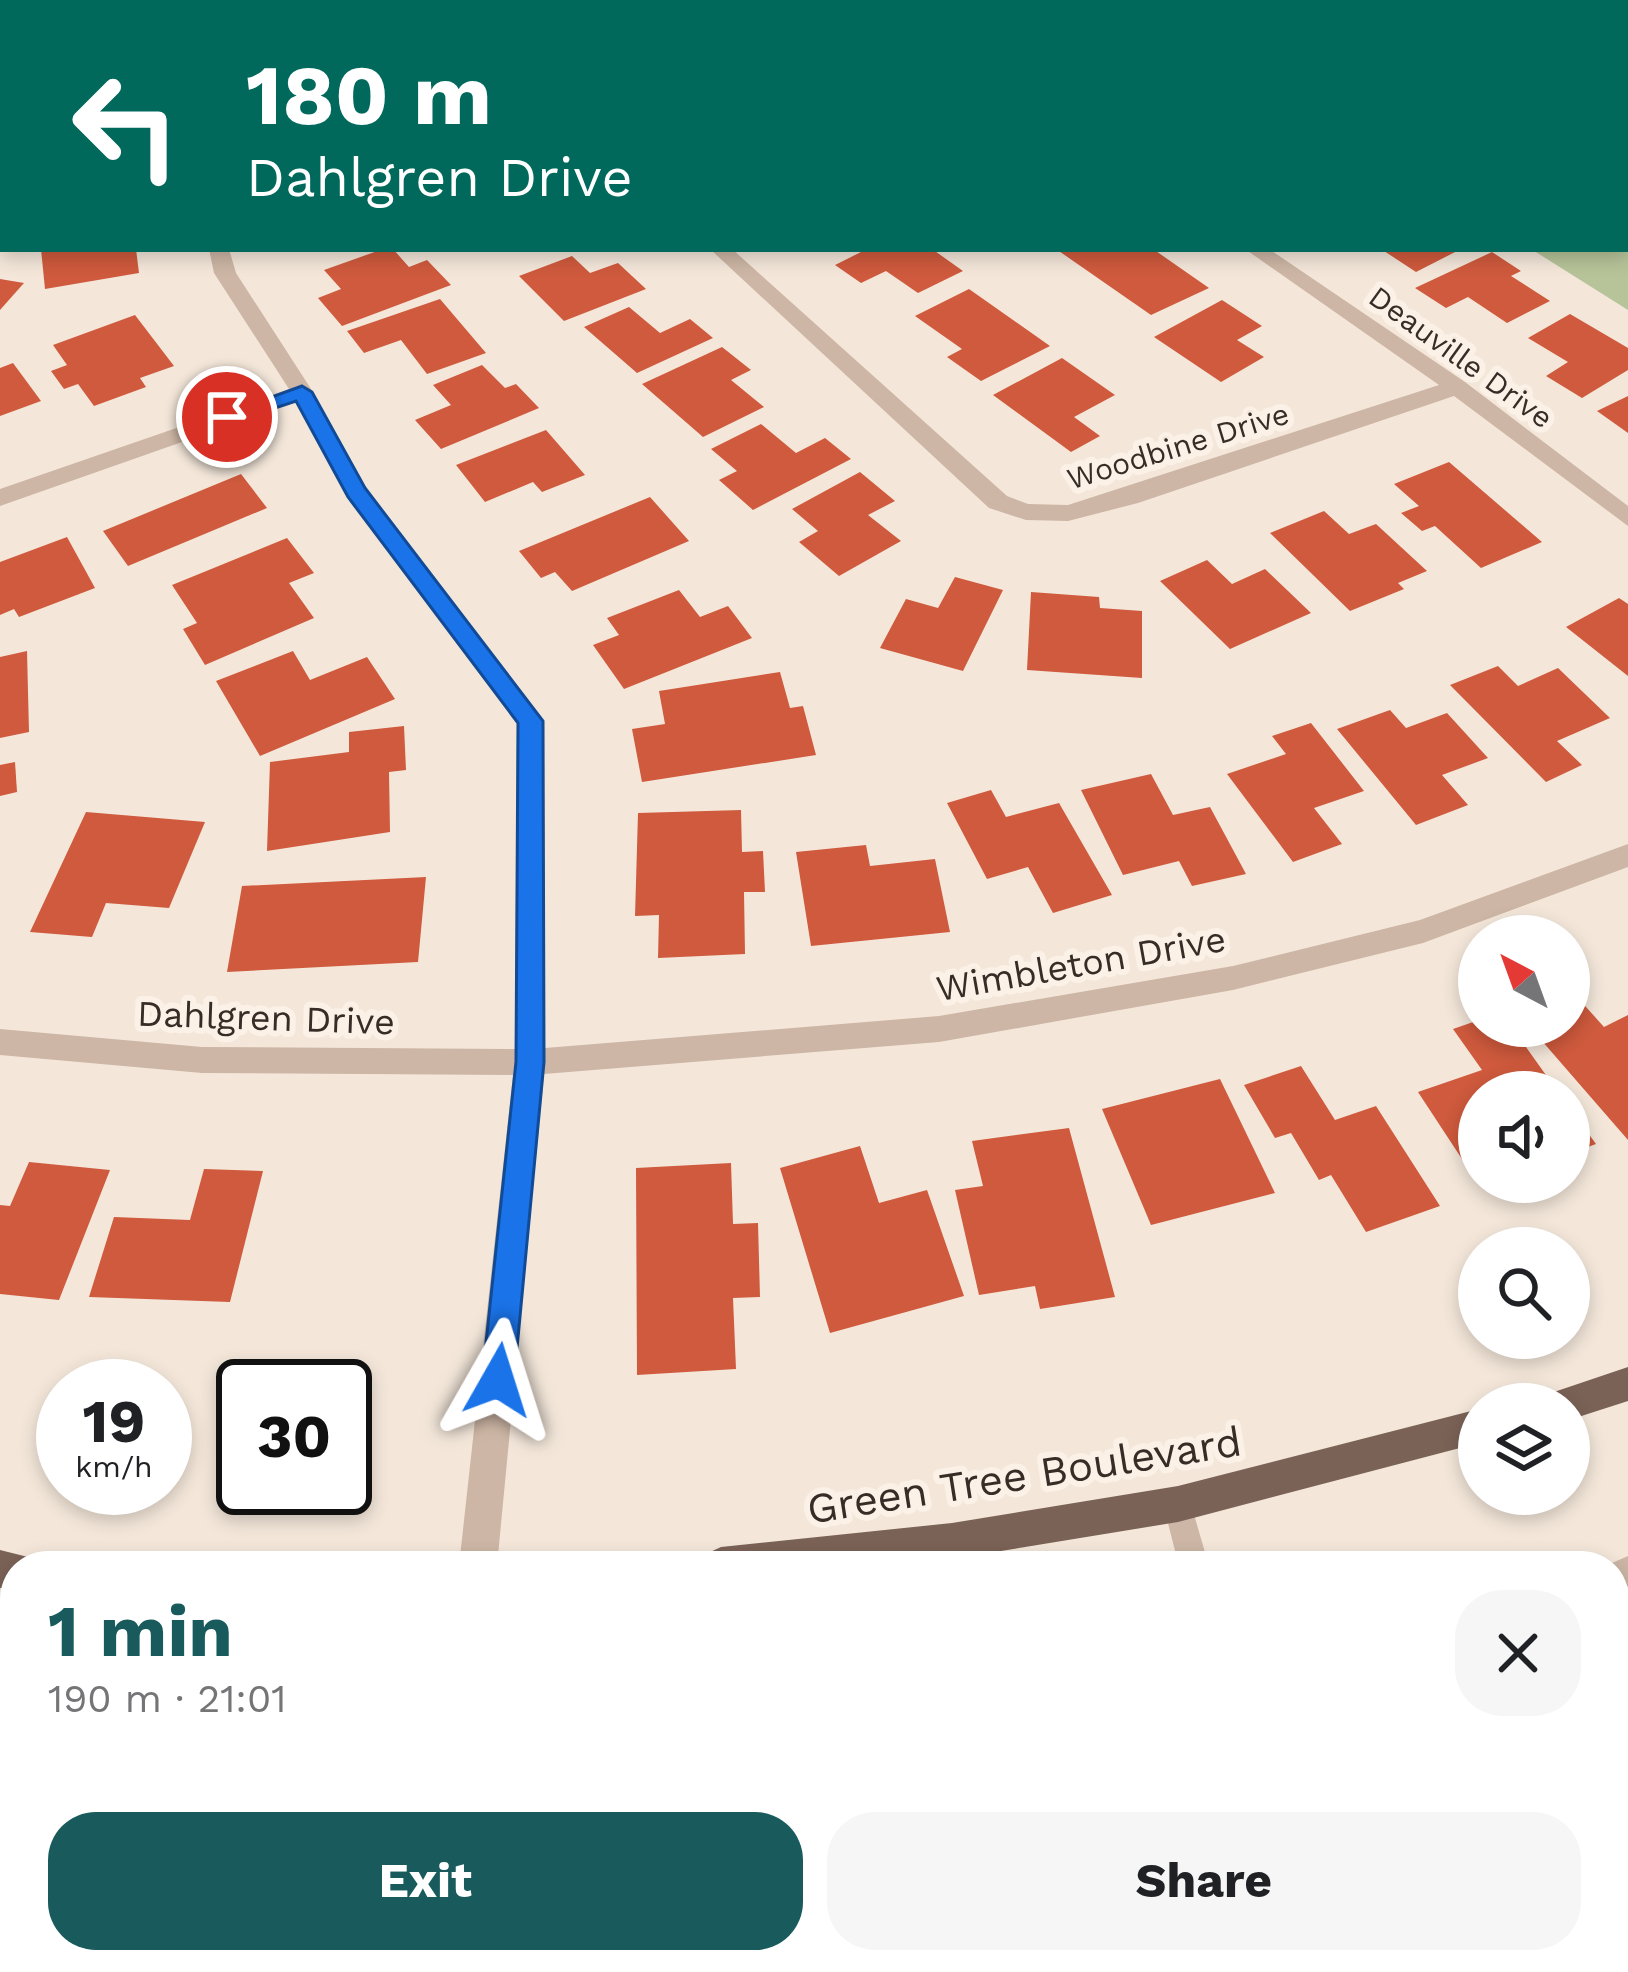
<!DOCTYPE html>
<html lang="en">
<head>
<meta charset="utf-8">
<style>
  :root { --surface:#fff; --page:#f6f6f6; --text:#202124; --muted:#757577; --accent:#195b5d }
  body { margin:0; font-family:"Work Sans",sans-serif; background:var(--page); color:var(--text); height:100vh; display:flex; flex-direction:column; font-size:45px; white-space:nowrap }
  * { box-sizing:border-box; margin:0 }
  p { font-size:39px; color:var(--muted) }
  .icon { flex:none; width:66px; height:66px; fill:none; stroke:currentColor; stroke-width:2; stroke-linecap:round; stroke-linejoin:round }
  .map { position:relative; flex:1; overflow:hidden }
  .panel { position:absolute; left:0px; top:1551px; width:1629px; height:423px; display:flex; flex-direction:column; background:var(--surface); border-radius:48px 48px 0 0; box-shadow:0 6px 18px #0003 }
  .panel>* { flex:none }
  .hud { position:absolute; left:0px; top:0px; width:1629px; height:252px; box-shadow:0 6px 18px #0003; background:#00695c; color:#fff; overflow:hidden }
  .needle { width:78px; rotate:319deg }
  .tools { position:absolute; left:1458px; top:915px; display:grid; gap:24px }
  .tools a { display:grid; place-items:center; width:132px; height:132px; border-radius:50%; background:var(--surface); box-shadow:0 6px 18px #0003; font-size:60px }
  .speed { position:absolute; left:36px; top:1359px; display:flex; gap:24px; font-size:60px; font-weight:700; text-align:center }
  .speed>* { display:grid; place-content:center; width:156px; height:156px; border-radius:50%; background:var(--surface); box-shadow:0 6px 18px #0003; line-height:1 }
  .speed small { font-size:30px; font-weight:400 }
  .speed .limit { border:6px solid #111; border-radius:18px; background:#fff; color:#111 }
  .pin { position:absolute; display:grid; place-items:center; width:102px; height:102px; color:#fff; margin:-51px; border:6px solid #fff; border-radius:50%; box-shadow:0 3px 12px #0007 }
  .me { position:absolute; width:132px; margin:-66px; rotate:6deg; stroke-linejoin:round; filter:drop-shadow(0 0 9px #0008) }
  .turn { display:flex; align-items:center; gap:42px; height:252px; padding:0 48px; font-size:54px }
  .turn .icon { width:156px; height:156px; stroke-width:2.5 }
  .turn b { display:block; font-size:84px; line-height:102px }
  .round { display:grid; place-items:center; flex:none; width:126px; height:126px; border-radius:48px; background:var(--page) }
  .overview { display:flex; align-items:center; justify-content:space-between; height:204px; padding:0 48px }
  h1 { font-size:72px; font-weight:700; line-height:90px; color:var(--accent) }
  .button { display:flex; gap:24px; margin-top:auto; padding:24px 48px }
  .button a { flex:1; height:138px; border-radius:48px; background:var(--accent); color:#fff; font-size:48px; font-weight:700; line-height:138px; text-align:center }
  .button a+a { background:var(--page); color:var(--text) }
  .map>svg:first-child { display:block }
  .green { fill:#b7c499 }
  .building { fill:#cf5a3d }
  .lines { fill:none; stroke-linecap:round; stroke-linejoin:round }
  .lane { fill:#cdb6a5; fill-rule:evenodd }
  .street { fill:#cdb6a5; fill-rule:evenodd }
  .secondary { fill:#a18476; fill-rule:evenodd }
  .primary { fill:#7b6257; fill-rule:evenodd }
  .route { fill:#1a73e8; stroke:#114b97; stroke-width:3 }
  .labels { text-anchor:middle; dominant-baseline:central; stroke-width:12; stroke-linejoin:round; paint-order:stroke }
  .far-street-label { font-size:30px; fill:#382c27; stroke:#fbf1e7 }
  .street-label { font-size:36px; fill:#382c27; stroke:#fbf1e7 }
  .near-street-label { font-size:42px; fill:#382c27; stroke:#fbf1e7 }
</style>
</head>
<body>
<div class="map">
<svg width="1628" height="1972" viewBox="0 0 1628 1972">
  <rect width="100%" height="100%" fill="#f4e7da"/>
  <polygon class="green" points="1628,129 1628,310 1531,249 1626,249"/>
  <g class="building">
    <polygon points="41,249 136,249 139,273 45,289"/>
    <polygon points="383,249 393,249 409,267 427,260 451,285 342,326 318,298 341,289 324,270"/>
    <polygon points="867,249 932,249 963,271 918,293 886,271 861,283 835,265"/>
    <polygon points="1056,249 1153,249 1209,288 1151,315"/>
    <polygon points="1381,249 1461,249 1416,272"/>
    <polygon points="1492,252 1521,271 1511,276 1550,301 1507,323 1468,297 1446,308 1415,288"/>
    <polygon points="572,256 590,273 618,263 646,289 564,321 519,276"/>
    <polygon points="0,279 24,283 0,310"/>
    <polygon points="969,289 1050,346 981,381 947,357 962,349 915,316"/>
    <polygon points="440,299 486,353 427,374 401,340 364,353 347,331"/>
    <polygon points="1222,300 1262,326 1237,340 1264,357 1221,382 1154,337"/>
    <polygon points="629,307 660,333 690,319 713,338 637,373 584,327"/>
    <polygon points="1570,314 1628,348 1628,370 1582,398 1546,376 1568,362 1528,338"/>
    <polygon points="135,315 174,366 140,378 146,387 94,406 78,384 64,389 51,371 67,365 53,345"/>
    <polygon points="722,347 751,370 731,380 764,407 703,437 642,384"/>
    <polygon points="1062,358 1115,395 1074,417 1100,436 1071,452 993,395"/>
    <polygon points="13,363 41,401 0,416 0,368"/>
    <polygon points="482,365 505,388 516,384 539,408 441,449 415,420 451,405 433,385"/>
    <polygon points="1628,396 1628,433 1597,411"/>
    <polygon points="761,424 796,453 825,438 851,459 753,510 719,480 737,471 711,449"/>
    <polygon points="546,430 585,475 542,492 533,482 485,502 456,465"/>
    <polygon points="1449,462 1542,542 1481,568 1435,526 1422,531 1401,513 1419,506 1394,484"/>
    <polygon points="860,472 895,501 868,515 901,541 839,576 799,542 818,531 792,509"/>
    <polygon points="241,474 267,508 128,566 103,531"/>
    <polygon points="650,497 689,541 572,591 555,572 541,578 519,551"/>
    <polygon points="1324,511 1349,534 1376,524 1427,571 1398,583 1404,589 1350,611 1270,533"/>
    <polygon points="67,537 95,588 19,617 14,609 0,615 0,562"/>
    <polygon points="287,538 314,573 289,583 314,618 205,665 183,629 197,623 172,585"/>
    <polygon points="1207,560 1232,584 1265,569 1311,613 1230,649 1160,581"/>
    <polygon points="955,577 1003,590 963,671 880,648 906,599 938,608"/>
    <polygon points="679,590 700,617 728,606 752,638 624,689 593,645 619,635 607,618"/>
    <polygon points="1031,592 1099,597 1100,608 1142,611 1142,678 1027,670"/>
    <polygon points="1619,598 1628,604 1628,676 1566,627"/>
    <polygon points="27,651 29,732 0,738 0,657"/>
    <polygon points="293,651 310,680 367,657 395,699 260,756 216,681"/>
    <polygon points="1498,666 1518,686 1558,668 1610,718 1557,741 1582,765 1546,782 1450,685"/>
    <polygon points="780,672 790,708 803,706 816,755 642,782 632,729 665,724 659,691"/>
    <polygon points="1390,710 1406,728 1447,713 1488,758 1442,775 1468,805 1416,825 1337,729"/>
    <polygon points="1311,723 1364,791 1314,808 1342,844 1293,862 1227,774 1286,754 1272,736"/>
    <polygon points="404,726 406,770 389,772 390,832 267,851 270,762 349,752 349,732"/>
    <polygon points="15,762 17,792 0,796 0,765"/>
    <polygon points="1151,774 1173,815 1210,807 1246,874 1192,886 1179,861 1123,875 1081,790"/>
    <polygon points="991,790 1006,817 1059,803 1112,895 1053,913 1028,867 987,879 947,803"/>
    <polygon points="741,810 742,852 763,851 765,892 744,892 745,954 658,958 659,915 635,916 638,813"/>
    <polygon points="86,812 205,822 169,908 106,903 92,937 30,932"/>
    <polygon points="866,845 870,866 935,859 950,932 811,946 796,852"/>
    <polygon points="426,877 418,962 227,972 242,886"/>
    <polygon points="1569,988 1604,1027 1628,1015 1628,1140 1529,1026 1569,1026"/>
    <polygon points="1479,1020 1479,1026 1511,1026 1558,1092 1479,1092 1479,1185 1418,1092 1482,1070 1453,1029"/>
    <polygon points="1301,1066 1335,1120 1376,1106 1440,1206 1366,1232 1331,1175 1319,1180 1291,1133 1275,1138 1244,1085"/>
    <polygon points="1220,1079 1275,1193 1151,1225 1102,1109"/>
    <polygon points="1569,1107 1596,1144 1569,1154"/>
    <polygon points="1069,1128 1115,1297 1040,1309 1035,1286 979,1295 955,1190 983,1186 972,1141"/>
    <polygon points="860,1146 879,1203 927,1190 964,1296 830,1333 780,1168"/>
    <polygon points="29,1162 110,1170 59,1300 0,1294 0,1205 10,1206"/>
    <polygon points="731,1163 733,1224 758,1223 760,1297 733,1298 736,1369 637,1375 636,1168"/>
    <polygon points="204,1169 263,1171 230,1302 89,1297 114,1217 190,1220"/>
    <polygon points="1628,1650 1628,1855 1614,1874 1614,1667"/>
    <polygon points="1309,1959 1549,1959 1539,1972 1298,1972"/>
  </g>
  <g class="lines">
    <g class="lane">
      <polygon points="1184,0 1201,0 1203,3 1186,3"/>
      <polygon points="1628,156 1628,166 1626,167 1626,157"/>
      <polygon points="1178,1489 1188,1494 1209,1566 1179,1566 1163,1504 1168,1494"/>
      <polygon points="1628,1556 1628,1586 1614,1592 1614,1566 1605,1566"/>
      <polygon points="748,1959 782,1959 780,1972 746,1972"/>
      <polygon points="1094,1959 1133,1959 1127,1972 1088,1972"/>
    </g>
    <g class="street">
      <rect x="167" y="0" width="18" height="3"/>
      <polygon points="274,0 311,0 272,3"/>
      <polygon points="482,0 519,0 521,3 484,3"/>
      <polygon points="1533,0 1556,0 1531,3"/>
      <rect x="0" y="201" width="3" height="12"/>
      <polygon points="209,249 229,249 236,273 313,392 366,488 543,721 545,1048 939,1016 1233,966 1420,920 1628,844 1628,867 1423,943 1233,990 939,1042 544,1074 497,1566 459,1566 513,1075 202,1073 0,1055 0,1029 202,1047 515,1049 517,723 348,498 296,402 0,506 0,489 289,389 214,273"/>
      <polygon points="710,249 732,249 1007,496 1028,504 1068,505 1439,385 1245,249 1269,249 1465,382 1628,506 1628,526 1454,396 1138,503 1068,521 1026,520 989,508"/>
    </g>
    <rect class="secondary" x="445" y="1959" width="42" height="13"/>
    <g class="primary">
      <polygon points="1628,1367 1628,1401 1569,1420 1569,1404 1548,1404 1554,1392"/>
      <polygon points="1479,1409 1479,1443 1178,1522 952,1559 891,1566 702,1566 708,1553 721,1547 952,1523 1178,1486"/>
      <polygon points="0,1550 28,1557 32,1566 15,1566 15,1589 0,1588"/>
    </g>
  </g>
  <polygon class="route" points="302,386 312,392 365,488 543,721 544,1062 514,1380 509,1390 498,1395 486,1390 482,1380 516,1062 518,723 348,497 296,401 227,424 217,417"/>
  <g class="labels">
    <g class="far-street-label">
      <text transform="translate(1461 357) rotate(36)">Deauville Drive</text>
      <text transform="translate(1178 446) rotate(-17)">Woodbine Drive</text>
    </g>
    <g class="street-label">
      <text transform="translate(1081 964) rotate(-10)">Wimbleton Drive</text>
      <text transform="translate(266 1018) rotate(2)">Dahlgren Drive</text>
    </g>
    <g class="near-street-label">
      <text transform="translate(1024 1475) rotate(-9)">Green Tree Boulevard</text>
    </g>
  </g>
</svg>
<div class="tools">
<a><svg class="needle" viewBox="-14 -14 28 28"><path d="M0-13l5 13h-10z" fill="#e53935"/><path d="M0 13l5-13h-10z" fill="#757577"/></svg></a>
<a><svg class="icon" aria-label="sound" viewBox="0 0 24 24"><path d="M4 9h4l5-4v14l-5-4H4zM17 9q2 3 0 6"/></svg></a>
<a><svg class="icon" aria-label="search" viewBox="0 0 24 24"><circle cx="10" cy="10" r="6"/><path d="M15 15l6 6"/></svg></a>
<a><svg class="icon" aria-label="layers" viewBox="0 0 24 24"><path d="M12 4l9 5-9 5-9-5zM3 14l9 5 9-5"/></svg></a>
</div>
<div class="speed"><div>19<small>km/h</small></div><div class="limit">30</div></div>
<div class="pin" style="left:227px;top:417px;background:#d93025"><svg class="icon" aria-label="arrive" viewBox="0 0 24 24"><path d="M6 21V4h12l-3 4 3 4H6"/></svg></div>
<svg class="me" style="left:498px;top:1380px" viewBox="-20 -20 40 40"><path d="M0-17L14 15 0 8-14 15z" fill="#1a73e8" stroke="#fff" stroke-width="4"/></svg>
<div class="hud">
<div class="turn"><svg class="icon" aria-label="left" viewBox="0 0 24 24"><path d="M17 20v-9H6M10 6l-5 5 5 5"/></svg><div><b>180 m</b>Dahlgren Drive</div></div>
</div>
<section class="panel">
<div class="overview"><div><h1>1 min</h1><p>190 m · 21:01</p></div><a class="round"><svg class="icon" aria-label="close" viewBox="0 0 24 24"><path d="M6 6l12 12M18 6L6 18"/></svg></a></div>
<div class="button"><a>Exit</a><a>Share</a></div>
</section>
</div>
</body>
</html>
